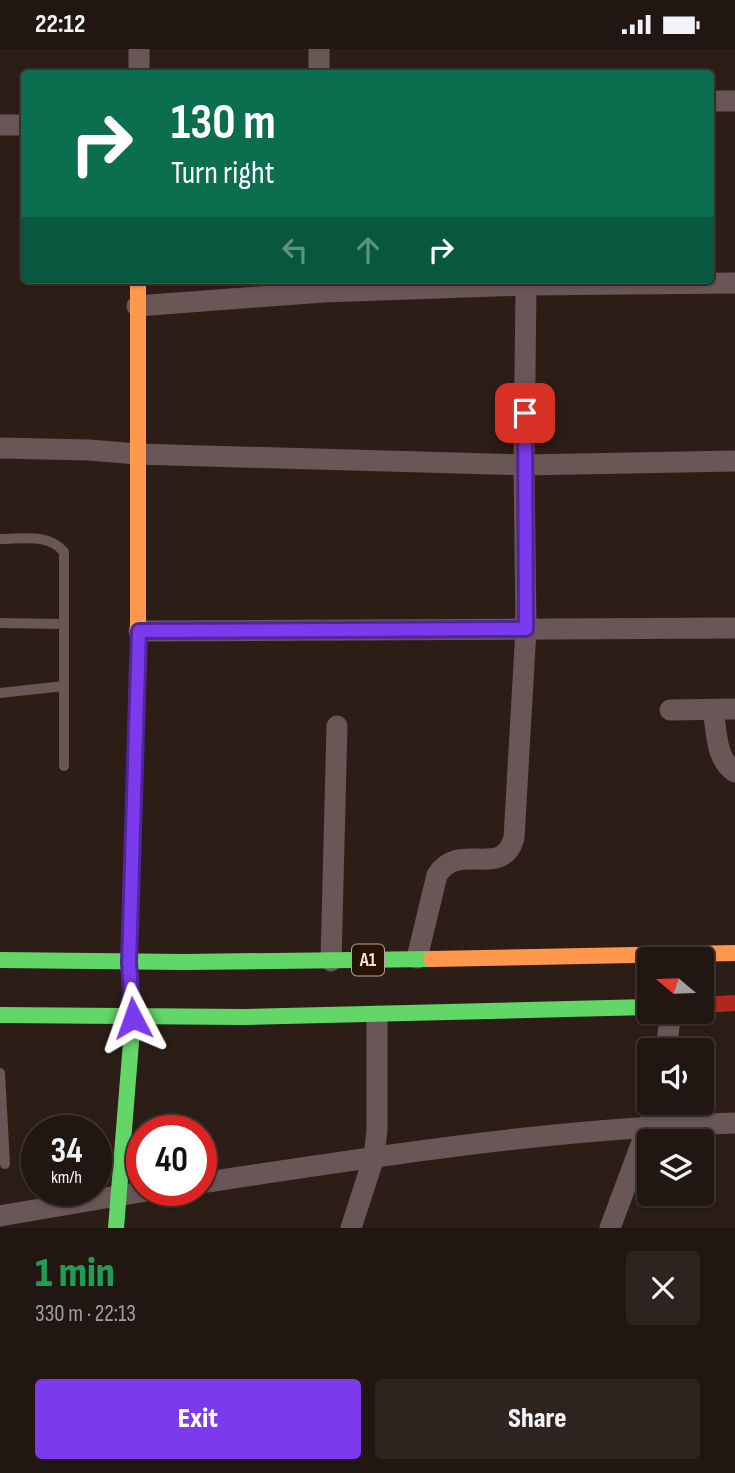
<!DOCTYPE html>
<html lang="en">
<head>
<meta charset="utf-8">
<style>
  :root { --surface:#211611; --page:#2d231f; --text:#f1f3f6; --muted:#a29f9f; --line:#3e3531; --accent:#7c3aed }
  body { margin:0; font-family:"Sofia Sans Condensed",sans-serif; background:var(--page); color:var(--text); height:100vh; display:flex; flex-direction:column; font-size:26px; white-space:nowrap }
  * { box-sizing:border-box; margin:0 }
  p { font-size:23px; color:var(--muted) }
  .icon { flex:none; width:38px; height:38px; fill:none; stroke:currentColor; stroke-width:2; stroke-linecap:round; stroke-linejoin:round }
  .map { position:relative; height:1179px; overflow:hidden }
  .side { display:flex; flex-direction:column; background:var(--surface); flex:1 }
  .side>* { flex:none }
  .top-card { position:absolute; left:21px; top:21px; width:693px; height:214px; border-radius:7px; box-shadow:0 2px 5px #0004,0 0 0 2px var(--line); background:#0b6e4f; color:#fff; overflow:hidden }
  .needle { width:46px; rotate:289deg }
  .buttons { position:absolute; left:637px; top:898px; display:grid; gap:14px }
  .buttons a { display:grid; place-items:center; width:77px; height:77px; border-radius:7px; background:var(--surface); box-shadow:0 2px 5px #0004,0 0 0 2px var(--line); font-size:35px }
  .speed { position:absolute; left:21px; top:1066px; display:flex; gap:14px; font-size:35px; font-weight:700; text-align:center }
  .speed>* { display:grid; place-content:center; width:91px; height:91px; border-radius:50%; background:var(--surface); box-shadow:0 2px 5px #0004,0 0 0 2px var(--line); line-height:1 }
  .speed small { font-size:18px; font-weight:400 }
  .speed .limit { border:10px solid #d22; background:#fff; color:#111 }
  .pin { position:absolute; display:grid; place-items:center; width:60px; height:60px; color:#fff; margin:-30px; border-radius:14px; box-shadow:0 4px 10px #0006 }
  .me { position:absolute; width:77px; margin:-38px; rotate:356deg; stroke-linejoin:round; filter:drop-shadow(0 0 5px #0008) }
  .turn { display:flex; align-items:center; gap:24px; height:147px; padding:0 35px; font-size:32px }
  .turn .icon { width:91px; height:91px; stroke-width:2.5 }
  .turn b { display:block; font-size:49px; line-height:60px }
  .lanes { display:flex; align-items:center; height:66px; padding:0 35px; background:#0003; justify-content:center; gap:35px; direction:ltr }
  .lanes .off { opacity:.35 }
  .round { display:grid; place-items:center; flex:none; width:74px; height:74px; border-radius:7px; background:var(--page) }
  .head { display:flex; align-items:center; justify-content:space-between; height:119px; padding:0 35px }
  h1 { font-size:42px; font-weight:800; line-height:52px; color:#1e9e55 }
  .cta { display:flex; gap:14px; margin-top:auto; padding:14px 35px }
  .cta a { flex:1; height:80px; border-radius:7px; background:var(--accent); color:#fff; font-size:28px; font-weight:800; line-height:80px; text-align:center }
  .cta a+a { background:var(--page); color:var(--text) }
  .status { display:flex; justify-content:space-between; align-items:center; height:49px; padding:0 35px; background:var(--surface); direction:ltr }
  .status svg { height:19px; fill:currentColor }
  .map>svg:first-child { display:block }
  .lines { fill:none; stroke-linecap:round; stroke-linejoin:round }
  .lane { stroke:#695656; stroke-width:10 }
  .street { stroke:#695656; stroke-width:21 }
  .fast { stroke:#63d668; stroke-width:16 }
  .slow { stroke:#ff974d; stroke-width:16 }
  .jam { stroke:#b3261e; stroke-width:16 }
  .route-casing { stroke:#51269a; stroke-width:18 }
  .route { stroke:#7c3aed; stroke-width:12 }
  .labels { text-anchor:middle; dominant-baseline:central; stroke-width:7; stroke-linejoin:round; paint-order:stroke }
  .shield { fill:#2a1105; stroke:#b8a39a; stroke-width:2 }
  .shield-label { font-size:19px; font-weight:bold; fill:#f5e2da }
</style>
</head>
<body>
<div class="status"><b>22:12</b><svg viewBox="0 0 49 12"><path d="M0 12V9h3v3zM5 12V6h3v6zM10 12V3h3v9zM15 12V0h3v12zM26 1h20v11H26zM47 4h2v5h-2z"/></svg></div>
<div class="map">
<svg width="735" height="1179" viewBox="0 0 735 1179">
  <rect width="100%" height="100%" fill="#2c1e17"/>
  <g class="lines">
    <g class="lane">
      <path d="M0,490C23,490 48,484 64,503V717"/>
      <polyline points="0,574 63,575"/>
      <polyline points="0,644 64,637"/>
      <polyline points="0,1024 5,1115"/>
    </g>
    <g class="street">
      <polyline points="139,24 139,0"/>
      <polyline points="319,24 319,0"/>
      <polyline points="710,52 735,52"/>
      <polyline points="0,76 24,76"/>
      <polyline points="137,257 323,243 526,236 735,234"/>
      <polyline points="0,399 89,401 137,405 524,416 735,412"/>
      <polyline points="139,582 735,579"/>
      <polyline points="670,661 735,660"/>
      <path d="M713,661C717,682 715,710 735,723"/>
      <path d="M417,909L437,826C459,791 502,831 514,789L526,580L524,416L526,236"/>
      <polyline points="331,912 337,677"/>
      <polyline points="666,1001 671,962"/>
      <path d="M201,1134C378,1107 556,1079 735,1074"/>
      <polyline points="0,1167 152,1141"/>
      <polyline points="351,1179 374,1108 377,1081 377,967"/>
      <polyline points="610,1179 648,1077 657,1062 658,1054"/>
    </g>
    <g class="fast">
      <polyline points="0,911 184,913 431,910"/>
      <polyline points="0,966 244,968 649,958"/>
      <polyline points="116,1179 133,969 129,914 138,604"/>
    </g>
    <g class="slow">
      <polyline points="138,231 138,604"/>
      <polyline points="431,910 735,904"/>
    </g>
    <polyline class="jam" points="702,956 735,954"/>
  </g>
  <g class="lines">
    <defs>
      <polyline id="route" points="133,969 129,914 139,582 526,580 525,364"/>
    </defs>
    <use href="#route" class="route-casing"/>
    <use href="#route" class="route"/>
  </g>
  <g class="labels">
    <rect class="shield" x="352" y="895.5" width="32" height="31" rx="5"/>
    <g class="shield-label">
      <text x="368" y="911">A1</text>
    </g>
  </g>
</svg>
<div class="buttons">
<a><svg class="needle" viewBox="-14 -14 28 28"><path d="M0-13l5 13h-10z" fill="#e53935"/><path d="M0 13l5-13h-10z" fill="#a29f9f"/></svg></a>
<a><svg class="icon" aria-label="sound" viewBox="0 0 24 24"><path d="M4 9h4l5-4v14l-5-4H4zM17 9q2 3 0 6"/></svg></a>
<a><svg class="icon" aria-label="layers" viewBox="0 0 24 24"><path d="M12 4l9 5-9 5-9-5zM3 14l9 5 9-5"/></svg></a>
</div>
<div class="speed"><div>34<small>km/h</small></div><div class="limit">40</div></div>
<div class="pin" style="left:525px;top:364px;background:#d93025"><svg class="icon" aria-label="arrive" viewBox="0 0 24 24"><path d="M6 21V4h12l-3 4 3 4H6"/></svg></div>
<svg class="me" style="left:133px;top:969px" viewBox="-20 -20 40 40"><path d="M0-17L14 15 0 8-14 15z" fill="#7c3aed" stroke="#fff" stroke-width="4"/></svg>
<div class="top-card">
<div class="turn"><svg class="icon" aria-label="right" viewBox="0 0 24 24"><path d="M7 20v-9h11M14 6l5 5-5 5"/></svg><div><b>130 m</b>Turn right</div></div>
<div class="lanes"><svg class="icon off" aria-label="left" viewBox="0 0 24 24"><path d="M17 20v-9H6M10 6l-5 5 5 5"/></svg><svg class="icon off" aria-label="ahead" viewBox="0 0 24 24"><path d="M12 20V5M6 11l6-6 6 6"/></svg><svg class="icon" aria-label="right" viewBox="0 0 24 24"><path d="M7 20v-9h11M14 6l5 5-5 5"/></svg></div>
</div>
</div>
<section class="side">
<div class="head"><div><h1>1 min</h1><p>330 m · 22:13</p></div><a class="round"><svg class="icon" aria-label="close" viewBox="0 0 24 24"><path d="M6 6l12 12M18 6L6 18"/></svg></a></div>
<div class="cta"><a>Exit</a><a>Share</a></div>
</section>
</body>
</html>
